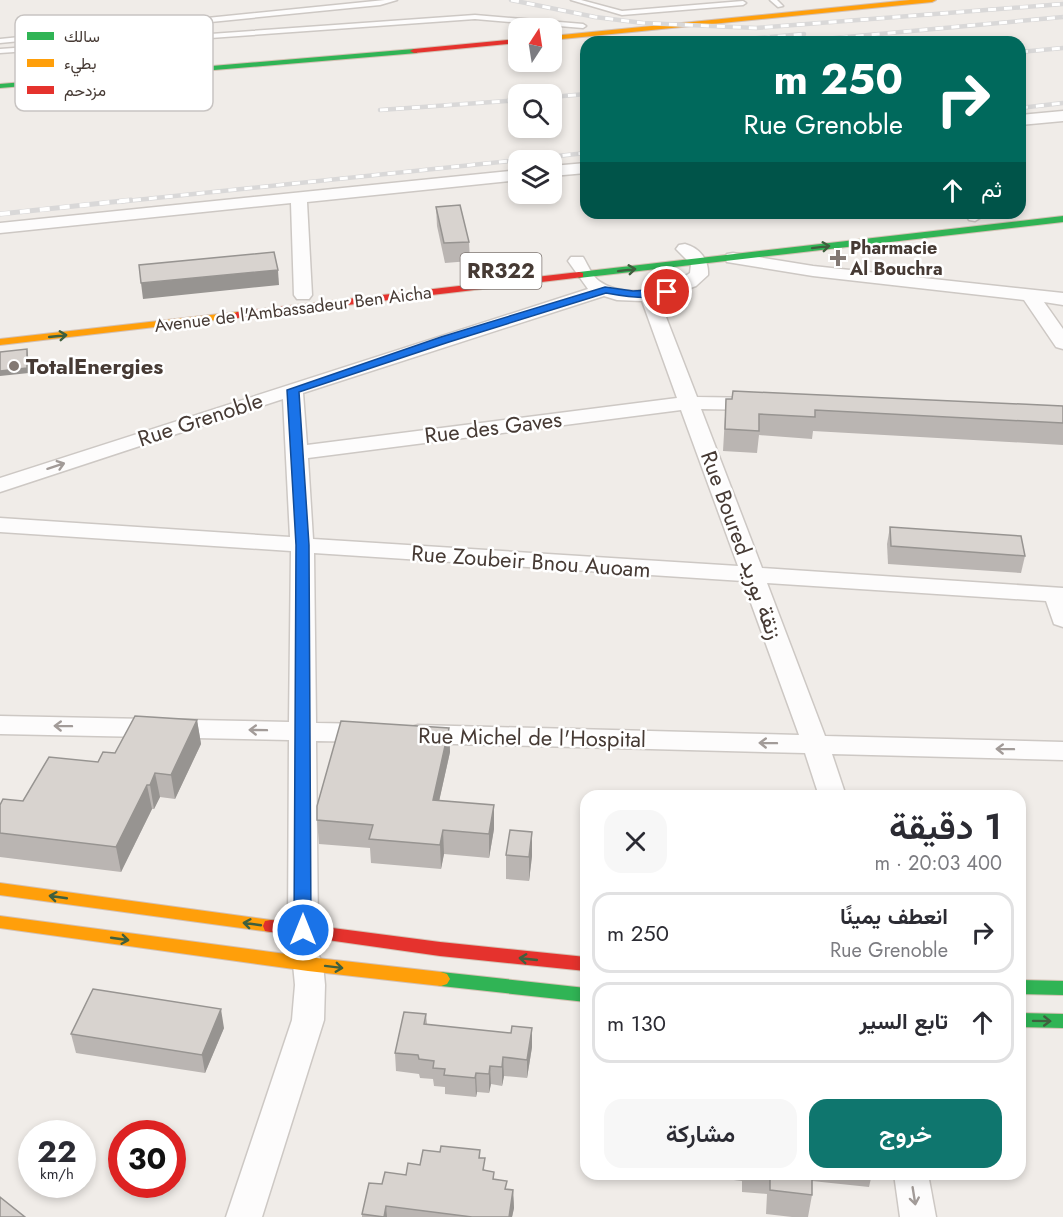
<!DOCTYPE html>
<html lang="ar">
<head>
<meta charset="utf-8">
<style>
  :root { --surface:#fff; --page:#f7f7f7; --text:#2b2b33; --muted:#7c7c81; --line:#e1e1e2; --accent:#0f766e }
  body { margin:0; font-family:Jost,Vazirmatn,sans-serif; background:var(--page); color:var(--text); direction:rtl; height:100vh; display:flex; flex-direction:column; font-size:22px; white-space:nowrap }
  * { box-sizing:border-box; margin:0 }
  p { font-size:20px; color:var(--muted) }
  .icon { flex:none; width:33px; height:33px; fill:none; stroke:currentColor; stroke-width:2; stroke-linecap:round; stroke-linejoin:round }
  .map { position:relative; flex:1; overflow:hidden; direction:ltr }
  .details { position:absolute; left:580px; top:790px; width:446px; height:390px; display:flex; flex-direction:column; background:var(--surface); border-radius:18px; box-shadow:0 3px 9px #0003; direction:rtl }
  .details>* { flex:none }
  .top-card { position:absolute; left:580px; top:36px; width:446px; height:183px; border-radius:18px; box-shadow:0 3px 9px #0003; direction:rtl; background:#00695c; color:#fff; overflow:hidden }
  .needle { width:39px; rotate:12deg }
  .tools { position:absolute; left:508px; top:18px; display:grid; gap:12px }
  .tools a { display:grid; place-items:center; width:54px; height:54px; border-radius:12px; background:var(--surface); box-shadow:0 3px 9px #0003; font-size:30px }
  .speed { position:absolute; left:18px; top:1120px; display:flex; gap:12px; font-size:30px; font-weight:700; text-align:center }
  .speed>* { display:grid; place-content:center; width:78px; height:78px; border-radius:50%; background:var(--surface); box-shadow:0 3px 9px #0003; line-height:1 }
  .speed small { font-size:15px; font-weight:400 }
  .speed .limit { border:9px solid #d22; background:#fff; color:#111 }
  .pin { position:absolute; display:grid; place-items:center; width:51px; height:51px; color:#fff; margin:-26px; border:3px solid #fff; border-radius:50%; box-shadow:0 2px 6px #0007 }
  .me { position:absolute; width:66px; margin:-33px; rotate:0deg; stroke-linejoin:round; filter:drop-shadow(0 0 4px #0008) }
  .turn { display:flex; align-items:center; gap:21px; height:126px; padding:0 24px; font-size:27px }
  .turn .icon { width:78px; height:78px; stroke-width:2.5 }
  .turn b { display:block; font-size:42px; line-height:51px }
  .then { display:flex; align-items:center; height:57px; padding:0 24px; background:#0003; gap:12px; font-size:22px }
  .round { display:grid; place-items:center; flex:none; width:63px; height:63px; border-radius:18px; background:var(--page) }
  .summary { display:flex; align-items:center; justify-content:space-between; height:102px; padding:0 24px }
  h1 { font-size:36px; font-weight:600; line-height:45px }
  .primary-button { display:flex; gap:12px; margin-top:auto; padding:12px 24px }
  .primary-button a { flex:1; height:69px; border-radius:18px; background:var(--accent); color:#fff; font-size:24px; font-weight:600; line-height:69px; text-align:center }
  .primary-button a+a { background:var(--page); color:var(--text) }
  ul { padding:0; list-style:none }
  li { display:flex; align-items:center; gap:18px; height:81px; margin:0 12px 9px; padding:0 12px; border:3px solid var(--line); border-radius:18px }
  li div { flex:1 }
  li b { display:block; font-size:22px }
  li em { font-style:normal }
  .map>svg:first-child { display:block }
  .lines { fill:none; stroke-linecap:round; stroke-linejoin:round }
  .lane-casing { stroke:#cdc8c4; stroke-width:3 }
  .street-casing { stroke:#cdc8c4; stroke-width:3 }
  .fast-casing { stroke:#d4c1b4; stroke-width:2 }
  .slow-casing { stroke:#d4c1b4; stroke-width:2 }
  .jam-casing { stroke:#d4c1b4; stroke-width:2 }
  .lane { fill:#fdfcfc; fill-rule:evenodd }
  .street { fill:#fdfcfc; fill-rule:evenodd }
  .fast { fill:#30b455; fill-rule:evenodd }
  .slow { fill:#ff9f0a; fill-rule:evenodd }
  .jam { fill:#e5322d; fill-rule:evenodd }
  .rail-far1-casing { stroke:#d9d8d8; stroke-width:4.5 }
  .rail-casing { stroke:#d9d8d8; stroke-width:5 }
  .rail-far1 { stroke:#fff; stroke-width:3; stroke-dasharray:8; stroke-linecap:butt }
  .rail { stroke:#fff; stroke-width:4; stroke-dasharray:10; stroke-linecap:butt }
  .wall { fill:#bab5b2 }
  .shaded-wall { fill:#979491 }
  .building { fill:#d8d3cf; stroke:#979491; stroke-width:1.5 }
  .oneway { stroke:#3f5f3e }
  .oneway2 { stroke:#a29b98 }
  .route { fill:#1a73e8; stroke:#114b97; stroke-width:1.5 }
  .poi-dot { fill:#827873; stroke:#fff; stroke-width:2 }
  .labels { text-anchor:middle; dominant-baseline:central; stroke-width:5; stroke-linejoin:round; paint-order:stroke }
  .far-poi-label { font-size:18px; font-weight:bold; fill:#463a34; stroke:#fff; text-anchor:start }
  .far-street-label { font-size:18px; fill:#463a34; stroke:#fff }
  .shield { fill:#fff; stroke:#7e7571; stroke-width:1.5 }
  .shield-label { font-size:21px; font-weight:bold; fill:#463a34 }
  .poi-label { font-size:22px; font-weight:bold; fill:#463a34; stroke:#fff; text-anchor:start }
  .street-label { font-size:22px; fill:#463a34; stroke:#fff }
  .key { fill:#fff; stroke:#c8c4c2; stroke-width:1.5 }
  .key-label { font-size:16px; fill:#463a34 }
</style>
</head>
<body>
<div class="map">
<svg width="1063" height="1217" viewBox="0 0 1063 1217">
  <rect width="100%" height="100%" fill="#f0ece8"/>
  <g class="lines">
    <defs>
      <g id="lane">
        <polygon points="385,0 397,0 380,5 0,43 0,39"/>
        <polygon points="571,0 581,0 622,11 743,1 746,3 743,5 622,15"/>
        <polygon points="770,0 777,0 783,6 778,7"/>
        <polygon points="475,15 583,24 586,26 583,28 475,19 0,53 0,49"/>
      </g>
      <g id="street">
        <polygon points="1063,111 1063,121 1020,125 1020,115"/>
        <polygon points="586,163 586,173 552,176 552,166"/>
        <polygon points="519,170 519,180 307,202 312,295 309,299 297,299 294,295 291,203 0,233 0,223"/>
        <polygon points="965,213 981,213 983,216 975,221 969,220"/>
        <path d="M685,244C700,248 709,260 708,275L696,286L659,299L697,397L758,398L765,400L768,404L765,408L758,410L701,409L762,568L1063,588V627L1054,624L1046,601L767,583L825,736L1063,742V760L832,754L846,796H819L805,753L418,743L409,740L405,734L409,728L418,725L799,735L743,581L314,553L316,723L371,724L380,727L384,733L380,739L371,742L316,741L318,930L314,938L303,941L292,938L288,930L289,740L0,734V716L289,722L291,551L0,532V518L290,537L283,399L0,492V478L588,289L568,261L571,257H583C588,265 592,276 599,281C624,299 667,290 690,273L691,264L676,249L679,245ZM604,296L617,300L642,301L677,398L307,445L303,393ZM681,410L738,566L313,539L308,458Z"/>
        <polygon points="733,253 813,266 1063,293 1063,305 1044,302 1063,329 1063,349 1056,347 1024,300 813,276 727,262 724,258 727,254"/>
        <polygon points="308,952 319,956 323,964 325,985 324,1020 262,1217 226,1217 292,1020 295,985 293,964 297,956"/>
        <polygon points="894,1174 928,1174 936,1217 900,1217"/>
      </g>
      <g id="fast">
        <polygon points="414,49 417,49 417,53 0,88 0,84"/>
        <polygon points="1063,216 1063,222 579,278 574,275 579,272"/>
        <polygon points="441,972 586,988 586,1002 441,986 435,984 432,979 435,974"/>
        <polygon points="1020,980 1063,981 1063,995 1020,994"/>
        <polygon points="1020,1013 1063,1014 1063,1028 1020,1027"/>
      </g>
      <g id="slow">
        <polygon points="910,0 936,0 932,2 552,40 552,36"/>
        <polygon points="237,312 241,313 241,317 0,345 0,339"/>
        <polygon points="0,883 271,920 277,921 279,926 277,931 271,932 0,895"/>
        <polygon points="0,916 308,957 441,972 447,974 450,979 447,984 441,986 308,971 0,928"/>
      </g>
      <g id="jam">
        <polygon points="519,39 519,43 414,53 410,51 414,49"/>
        <polygon points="579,272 583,273 583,277 237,318 232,315 237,312"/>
        <polygon points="271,920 440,942 586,957 586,971 440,956 271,932 265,931 263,926 265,921"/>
      </g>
    </defs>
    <use href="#lane" class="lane-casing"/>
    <use href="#street" class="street-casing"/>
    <use href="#fast" class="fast-casing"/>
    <use href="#slow" class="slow-casing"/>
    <use href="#jam" class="jam-casing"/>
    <use href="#lane" class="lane"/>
    <use href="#street" class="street"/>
    <use href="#fast" class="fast"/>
    <use href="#slow" class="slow"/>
    <use href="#jam" class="jam"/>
    <defs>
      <g id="rail-far1">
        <polyline points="511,0 595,17 643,23 756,28 1063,4"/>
        <polyline points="714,42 804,34"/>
        <polyline points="792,42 1063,17"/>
        <polyline points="1020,52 1063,48"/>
        <polyline points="552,97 586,94"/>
        <polyline points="1020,108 1063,103"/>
        <polyline points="380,110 519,100"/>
        <polyline points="117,202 586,153"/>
      </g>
      <polyline id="rail" points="0,214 131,200"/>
    </defs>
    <use href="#rail-far1" class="rail-far1-casing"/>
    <use href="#rail" class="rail-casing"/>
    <use href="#rail-far1" class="rail-far1"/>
    <use href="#rail" class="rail"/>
  </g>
  <g class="wall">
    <polygon points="436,207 469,242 470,261 445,263 437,226"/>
    <polygon points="726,399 1063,406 1063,445 813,431 812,439 759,435 757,453 723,451"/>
    <polygon points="890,527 1025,556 1021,573 888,564 887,544"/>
    <polygon points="197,720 201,744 175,799 160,797 154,809 152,809 121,872 0,857 0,805 23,801 115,753"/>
    <polygon points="449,728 450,752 439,801 494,829 489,858 444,854 441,869 371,863 370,848 319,844 317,820"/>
    <polygon points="506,855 532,856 529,881 506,879"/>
    <polygon points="426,1014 427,1024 532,1047 527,1078 504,1076 502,1086 491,1084 489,1093 477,1092 476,1097 445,1094 445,1087 434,1086 433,1079 420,1078 419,1074 396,1071 395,1053"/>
    <polygon points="224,1028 205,1073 76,1053 71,1034"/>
    <polygon points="480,1150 480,1158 485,1171 494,1172 494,1179 507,1190 513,1190 514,1208 512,1217 362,1217 362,1214 382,1184 406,1175 440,1152"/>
    <polygon points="700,1174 872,1174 869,1187 812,1181 812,1195 808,1217 792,1217 766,1214 767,1194 742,1192 742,1181 700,1176"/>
  </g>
  <g class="shaded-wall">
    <polygon points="278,270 279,285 143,299 141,283"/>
    <polygon points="27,349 28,355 29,373 0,376 0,371"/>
    <polygon points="197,720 201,744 175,799 171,775"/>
    <polygon points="449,728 450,752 434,824 433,800"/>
    <polygon points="155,773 160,797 154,809 150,785"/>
    <polygon points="147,785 152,809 121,872 116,847"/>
    <polygon points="494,805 494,829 489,858 489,834"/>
    <polygon points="443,830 444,854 441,869 440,845"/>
    <polygon points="532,832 532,856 529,881 529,857"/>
    <polygon points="221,1009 224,1028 205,1073 202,1055"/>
    <polygon points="532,1028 532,1047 527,1078 527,1060"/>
    <polygon points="503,1057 504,1076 502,1086 502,1067"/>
    <polygon points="490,1066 491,1084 489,1093 489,1074"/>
    <polygon points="476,1073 477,1092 476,1097 475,1078"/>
    <polygon points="513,1190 514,1208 512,1217 509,1217"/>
    <polygon points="386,1206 387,1217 384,1217"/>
  </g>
  <g class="building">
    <polygon points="460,205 469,242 444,243 436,207"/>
    <polygon points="274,252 278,270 141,283 139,265"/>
    <polygon points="27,349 27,368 0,371 0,352"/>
    <polygon points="733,391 1063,406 1063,423 815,410 815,417 759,414 759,431 725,429 726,399 732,399"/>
    <polygon points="890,527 1021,536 1025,556 891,546"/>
    <polygon points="135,716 197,720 171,775 155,773 150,785 147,785 116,847 0,833 0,805 3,799 23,801 49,757 98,762 103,752 115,753"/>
    <polygon points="341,721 449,728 433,800 494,805 489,834 443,830 440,845 369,839 373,825 317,820 317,806"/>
    <polygon points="510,830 532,832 529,857 506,855"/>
    <polygon points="93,989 221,1009 202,1055 71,1034"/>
    <polygon points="404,1012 426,1014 424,1024 511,1033 512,1026 532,1028 527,1060 503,1057 502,1067 490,1066 489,1074 476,1073 475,1078 444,1075 445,1069 433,1068 434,1061 419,1059 418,1055 395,1053"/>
    <polygon points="441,1146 480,1150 479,1158 485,1158 483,1170 494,1172 493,1179 507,1181 505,1189 513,1190 509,1217 472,1217 386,1206 384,1217 362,1214 369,1183 382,1184 385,1172 406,1175 408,1163 420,1165 423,1150 440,1152"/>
    <polygon points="770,1174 812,1174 812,1195 770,1190"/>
    <polygon points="0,1197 25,1217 0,1217"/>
  </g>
  <defs><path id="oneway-shaft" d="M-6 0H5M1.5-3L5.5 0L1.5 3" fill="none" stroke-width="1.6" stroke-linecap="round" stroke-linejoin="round" transform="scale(1.5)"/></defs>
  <g class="oneway">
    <use href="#oneway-shaft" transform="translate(821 247) rotate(-7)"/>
    <use href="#oneway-shaft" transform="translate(627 270) rotate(-7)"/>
    <use href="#oneway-shaft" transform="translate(58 336) rotate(-6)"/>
    <use href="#oneway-shaft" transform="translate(58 897) rotate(-172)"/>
    <use href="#oneway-shaft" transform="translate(252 924) rotate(-172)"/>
    <use href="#oneway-shaft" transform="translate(120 939) rotate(8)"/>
    <use href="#oneway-shaft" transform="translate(528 959) rotate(-174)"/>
    <use href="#oneway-shaft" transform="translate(334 967) rotate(7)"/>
    <use href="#oneway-shaft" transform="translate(1042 1021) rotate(1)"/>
  </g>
  <g class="oneway2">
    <use href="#oneway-shaft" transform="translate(56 466) rotate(-18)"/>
    <use href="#oneway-shaft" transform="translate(63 726) rotate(-179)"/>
    <use href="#oneway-shaft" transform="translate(258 730) rotate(-179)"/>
    <use href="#oneway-shaft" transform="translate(768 743) rotate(-179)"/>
    <use href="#oneway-shaft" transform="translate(1005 749) rotate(-179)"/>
    <use href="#oneway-shaft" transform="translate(914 1196) rotate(81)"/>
  </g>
  <path class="route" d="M605,287L633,291L667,289L672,292C659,302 622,296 606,293L449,342L299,392L309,545L311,930L309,935L303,937L297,935L294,930L296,545L287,390L441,337Z"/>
  <g class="poi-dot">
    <path d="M835 249h6v6h6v6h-6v6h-6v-6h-6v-6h6z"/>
    <circle cx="14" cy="366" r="6"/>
  </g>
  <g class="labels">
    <g class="far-poi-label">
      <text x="850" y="248">Pharmacie<tspan x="850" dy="21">Al Bouchra</tspan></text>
    </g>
    <g class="far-street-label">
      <text transform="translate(293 309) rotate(-7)">Avenue de l'Ambassadeur Ben Aicha</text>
    </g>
    <rect class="shield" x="460.5" y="253" width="81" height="36" rx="4.5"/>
    <g class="shield-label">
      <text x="501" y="271">RR322</text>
    </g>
    <g class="poi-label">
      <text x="26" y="366">TotalEnergies</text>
    </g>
    <g class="street-label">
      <text transform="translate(200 419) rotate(-18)">Rue Grenoble</text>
      <text transform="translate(493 427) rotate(-7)">Rue des Gaves</text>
      <text transform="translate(742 545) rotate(70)">Rue Boured زنقة بوريد</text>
      <text transform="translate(531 561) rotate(4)">Rue Zoubeir Bnou Auoam</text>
      <text transform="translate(532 737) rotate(1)">Rue Michel de l'Hospital</text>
    </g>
  </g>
  <rect x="15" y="15" width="198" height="96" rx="9" class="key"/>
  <rect x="27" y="32" width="27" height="8" fill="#30b455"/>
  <rect x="27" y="59" width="27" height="8" fill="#ff9f0a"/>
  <rect x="27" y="86" width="27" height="8" fill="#e5322d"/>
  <g class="key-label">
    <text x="64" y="42">سالك</text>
    <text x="64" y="69">بطيء</text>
    <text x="64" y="96">مزدحم</text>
  </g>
</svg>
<div class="tools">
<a><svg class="needle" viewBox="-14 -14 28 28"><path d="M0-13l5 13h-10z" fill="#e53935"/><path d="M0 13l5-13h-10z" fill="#7c7c81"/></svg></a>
<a><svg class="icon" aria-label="search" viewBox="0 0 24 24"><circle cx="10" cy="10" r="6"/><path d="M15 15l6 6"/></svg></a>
<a><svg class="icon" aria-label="layers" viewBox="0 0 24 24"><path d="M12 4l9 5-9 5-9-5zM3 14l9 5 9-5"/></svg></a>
</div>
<div class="speed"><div>22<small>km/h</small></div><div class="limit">30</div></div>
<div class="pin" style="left:667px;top:292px;background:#d93025"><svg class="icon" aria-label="arrive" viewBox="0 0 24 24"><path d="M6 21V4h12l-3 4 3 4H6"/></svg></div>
<svg class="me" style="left:303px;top:930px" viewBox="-20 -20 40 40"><circle r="17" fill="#1a73e8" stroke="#fff" stroke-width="3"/><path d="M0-11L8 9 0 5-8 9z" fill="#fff"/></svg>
<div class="top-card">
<div class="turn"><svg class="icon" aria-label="right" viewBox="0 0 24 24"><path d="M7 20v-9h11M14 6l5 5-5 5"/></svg><div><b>250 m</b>Rue Grenoble</div></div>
<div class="then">ثم<svg class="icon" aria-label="ahead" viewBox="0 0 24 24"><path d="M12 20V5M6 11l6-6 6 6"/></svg></div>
</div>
<section class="details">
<div class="summary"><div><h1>1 دقيقة</h1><p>400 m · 20:03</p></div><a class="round"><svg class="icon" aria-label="close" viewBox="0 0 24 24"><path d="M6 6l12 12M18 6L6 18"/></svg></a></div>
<ul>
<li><svg class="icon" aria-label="right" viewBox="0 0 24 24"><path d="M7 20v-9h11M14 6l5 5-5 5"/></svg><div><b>انعطف يمينًا</b><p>Rue Grenoble</p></div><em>250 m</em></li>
<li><svg class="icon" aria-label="ahead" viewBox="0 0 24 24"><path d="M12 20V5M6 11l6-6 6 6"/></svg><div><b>تابع السير</b></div><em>130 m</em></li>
</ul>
<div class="primary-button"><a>خروج</a><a>مشاركة</a></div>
</section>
</div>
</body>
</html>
